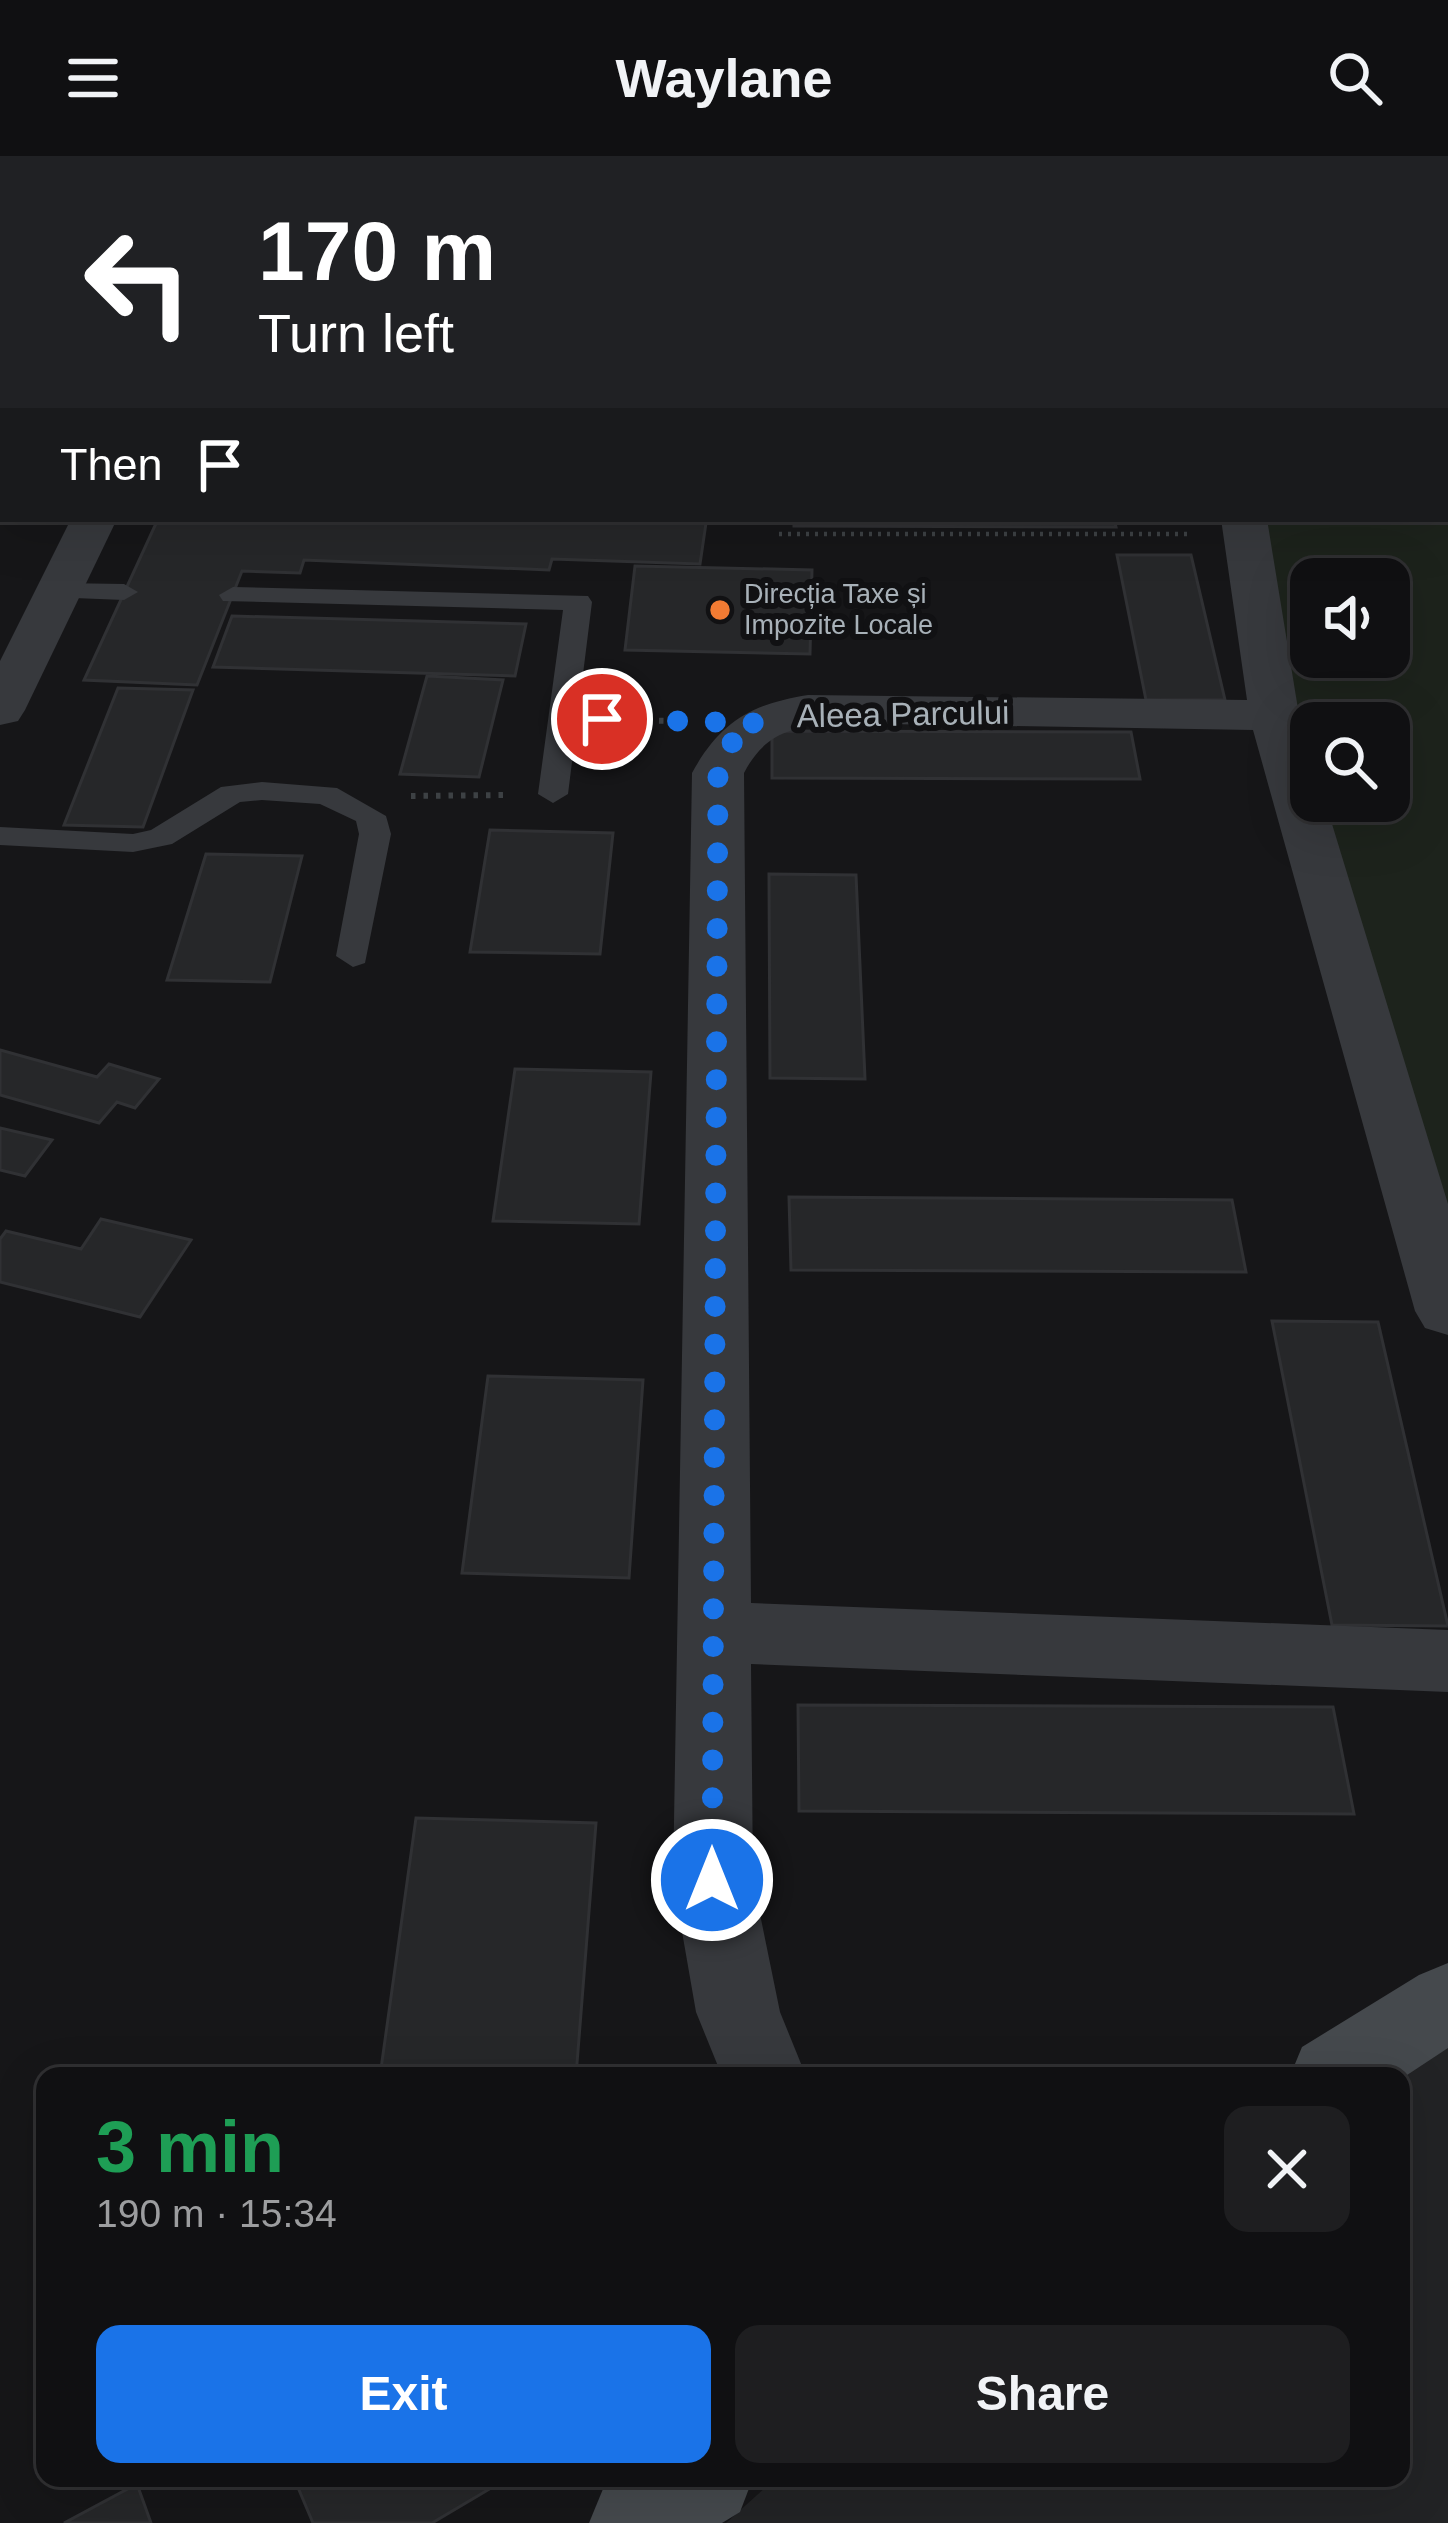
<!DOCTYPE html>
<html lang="en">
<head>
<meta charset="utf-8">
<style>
  :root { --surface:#101012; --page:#1e1e20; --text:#f1f3f6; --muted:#9c9d9f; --line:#303032; --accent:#1a73e8 }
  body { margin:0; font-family:Helvetica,sans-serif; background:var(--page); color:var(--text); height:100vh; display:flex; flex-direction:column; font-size:45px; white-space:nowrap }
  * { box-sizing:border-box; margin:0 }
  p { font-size:39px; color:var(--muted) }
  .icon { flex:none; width:66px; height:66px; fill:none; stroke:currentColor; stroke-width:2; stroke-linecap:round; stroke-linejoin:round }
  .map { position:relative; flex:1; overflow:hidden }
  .drawer { position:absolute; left:36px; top:1911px; width:1374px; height:420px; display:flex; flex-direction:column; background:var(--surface); border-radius:24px; box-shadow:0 12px 48px #0002,0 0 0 3px var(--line) }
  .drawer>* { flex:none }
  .top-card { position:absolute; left:0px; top:0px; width:1449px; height:366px; box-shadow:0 12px 48px #0002,0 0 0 3px var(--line); background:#202124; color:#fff; overflow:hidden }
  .buttons { position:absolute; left:1290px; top:402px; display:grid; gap:24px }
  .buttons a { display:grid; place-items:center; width:120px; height:120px; border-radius:24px; background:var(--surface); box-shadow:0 12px 48px #0002,0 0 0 3px var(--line); font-size:60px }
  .pin { position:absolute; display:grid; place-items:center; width:102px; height:102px; color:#fff; margin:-51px; border:6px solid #fff; border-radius:50%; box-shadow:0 3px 12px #0007 }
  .me { position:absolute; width:132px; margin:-66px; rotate:0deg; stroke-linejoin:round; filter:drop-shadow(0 0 9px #0008) }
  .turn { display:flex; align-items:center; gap:42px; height:252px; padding:0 60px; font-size:54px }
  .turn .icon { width:156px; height:156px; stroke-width:2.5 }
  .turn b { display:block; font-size:84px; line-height:102px }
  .then { display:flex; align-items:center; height:114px; padding:0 60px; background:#0003; gap:24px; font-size:45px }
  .round { display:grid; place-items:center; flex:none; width:126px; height:126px; border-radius:24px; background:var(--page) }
  .summary { display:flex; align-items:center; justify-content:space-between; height:204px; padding:0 60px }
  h1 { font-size:72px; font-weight:700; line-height:90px; color:#1e9e55 }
  .action { display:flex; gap:24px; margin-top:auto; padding:24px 60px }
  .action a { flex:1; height:138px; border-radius:24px; background:var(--accent); color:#fff; font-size:48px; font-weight:700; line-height:138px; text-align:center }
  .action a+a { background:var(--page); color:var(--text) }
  header { display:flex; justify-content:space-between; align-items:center; height:156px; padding:0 60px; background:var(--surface); font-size:54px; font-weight:700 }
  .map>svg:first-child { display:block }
  .built { fill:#222325 }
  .green { fill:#1d231c; fill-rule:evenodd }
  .building { fill:#262729; stroke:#303134; stroke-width:3 }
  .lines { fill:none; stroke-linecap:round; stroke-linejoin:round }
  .path-far1 { stroke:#3d4144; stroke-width:4.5; stroke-dasharray:3 6; stroke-linecap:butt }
  .path { stroke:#3d4144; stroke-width:6; stroke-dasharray:4.5 8; stroke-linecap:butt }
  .service { fill:#37393d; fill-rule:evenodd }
  .minor { fill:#37393d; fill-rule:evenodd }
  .tertiary { fill:#37393d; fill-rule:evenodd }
  .secondary { fill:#45494d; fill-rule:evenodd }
  .route { stroke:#1a73e8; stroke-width:21; stroke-dasharray:0 37.8 }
  .poi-dot { fill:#f27b33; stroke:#111113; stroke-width:4.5 }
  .labels { text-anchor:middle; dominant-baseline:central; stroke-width:12; stroke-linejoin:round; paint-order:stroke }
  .far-poi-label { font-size:27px; fill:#a8b1b8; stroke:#111113; text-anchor:start }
  .street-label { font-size:33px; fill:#a8b1b8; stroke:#111113 }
</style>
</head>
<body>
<header><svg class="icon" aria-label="menu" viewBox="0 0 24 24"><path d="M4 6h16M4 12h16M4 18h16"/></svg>Waylane<svg class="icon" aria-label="search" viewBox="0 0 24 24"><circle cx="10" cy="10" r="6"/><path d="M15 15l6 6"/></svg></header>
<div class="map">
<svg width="1448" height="2367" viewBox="0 0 1448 2367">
  <rect width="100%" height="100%" fill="#161618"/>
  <polygon class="built" points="1448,1846 1448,2367 726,2367 776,2322 1401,2322 1401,1920"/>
  <path class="green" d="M1139,0H1448V1120L1317,645H1389V567H1311V623L1239,363H1446V3ZM1311,423H1389V501H1311Z"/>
  <g class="building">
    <polygon points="158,363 594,363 706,367 700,408 552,403 549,414 304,404 300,417 242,415 197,529 84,524"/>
    <polygon points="794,363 1114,363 1116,371 794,370"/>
    <polygon points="1117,399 1191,399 1225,544 1146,544"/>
    <polygon points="635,410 812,414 810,498 625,494"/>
    <polygon points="232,460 526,468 515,520 213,511"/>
    <polygon points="427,520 503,524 479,621 400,618"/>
    <polygon points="118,532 193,534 143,671 64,669"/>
    <polygon points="772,575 1131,576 1140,623 772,622"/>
    <polygon points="490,674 613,677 600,798 470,796"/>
    <polygon points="206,698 302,700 270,826 167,824"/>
    <polygon points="769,718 856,719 865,923 770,922"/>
    <polygon points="0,894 97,921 109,908 159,923 135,952 117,946 99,967 0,939"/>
    <polygon points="515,913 651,916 639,1068 493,1065"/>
    <polygon points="0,972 52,984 25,1020 0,1014"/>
    <polygon points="789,1041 1232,1044 1246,1116 791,1114"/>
    <polygon points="101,1063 191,1084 140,1161 0,1126 0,1083 6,1075 81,1093"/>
    <polygon points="1272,1165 1378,1166 1448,1470 1332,1469"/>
    <polygon points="488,1220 643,1224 629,1422 462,1417"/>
    <polygon points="798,1549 1333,1551 1354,1658 799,1655"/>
    <polygon points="416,1662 596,1667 576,1920 380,1920"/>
    <polygon points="294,2322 508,2322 432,2367 313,2367"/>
    <polygon points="137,2328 151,2367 64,2367"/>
  </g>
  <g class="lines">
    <polyline class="path-far1" points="779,378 1192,378"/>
    <g class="path">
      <polyline points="609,564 684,565"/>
      <polyline points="411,640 510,639"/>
    </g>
    <g class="service">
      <rect x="1446" y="316" width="2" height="16"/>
      <polygon points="59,427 124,428 138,436 124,444 49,441 49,429"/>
      <polygon points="233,431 588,440 592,446 568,638 553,647 538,638 563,454 223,445 219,439"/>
      <polygon points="262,626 337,632 386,660 391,678 365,807 353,811 336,800 359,678 356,665 320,648 262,644 240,646 172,688 133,696 0,689 0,671 133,678 151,674 221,631"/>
    </g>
    <g class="minor">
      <polygon points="1122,0 1158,0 1159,3 1123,3"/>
      <polygon points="3,89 3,113 0,114 0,90"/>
      <path d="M1221,363H1267L1299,559L1311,598V645H1325L1448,1048V1179L1425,1172L1415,1155L1253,574L828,567C788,572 763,580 744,617L751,1447L1448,1474V1536L751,1508L753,1724L780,1856L806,1920H722L696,1856L673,1724L692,617C720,566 751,548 808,539L1247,544Z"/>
    </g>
    <g class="tertiary">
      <polygon points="256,0 292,0 254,3"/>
      <polygon points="71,363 117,363 25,554 18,565 0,569 0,505"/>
    </g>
    <g class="secondary">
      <polygon points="1448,1807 1448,1892 1401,1923 1290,1920 1302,1891 1419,1819"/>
      <polygon points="620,2322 753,2322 740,2356 722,2367 589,2367 603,2333"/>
    </g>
  </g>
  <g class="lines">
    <polyline class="route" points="602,563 758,567 734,583 718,616 712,1724"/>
  </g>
  <circle class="poi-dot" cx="720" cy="454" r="12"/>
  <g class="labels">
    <g class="far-poi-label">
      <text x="744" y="438">Direcția Taxe și<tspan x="744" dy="31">Impozite Locale</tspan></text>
    </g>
    <g class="street-label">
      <text transform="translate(903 558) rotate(-1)">Aleea Parcului</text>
    </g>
  </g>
</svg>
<div class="buttons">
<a><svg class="icon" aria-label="sound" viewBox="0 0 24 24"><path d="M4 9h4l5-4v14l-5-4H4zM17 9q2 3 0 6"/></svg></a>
<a><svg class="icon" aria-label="search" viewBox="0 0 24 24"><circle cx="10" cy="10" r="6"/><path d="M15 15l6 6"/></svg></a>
</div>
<div class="pin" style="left:602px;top:563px;background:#d93025"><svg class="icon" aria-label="arrive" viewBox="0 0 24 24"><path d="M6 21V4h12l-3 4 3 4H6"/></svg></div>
<svg class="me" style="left:712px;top:1724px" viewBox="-20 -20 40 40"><circle r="17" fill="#1a73e8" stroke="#fff" stroke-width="3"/><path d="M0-11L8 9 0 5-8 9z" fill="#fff"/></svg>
<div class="top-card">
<div class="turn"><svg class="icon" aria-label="left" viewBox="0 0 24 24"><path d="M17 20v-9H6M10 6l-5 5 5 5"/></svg><div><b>170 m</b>Turn left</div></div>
<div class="then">Then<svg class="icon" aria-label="arrive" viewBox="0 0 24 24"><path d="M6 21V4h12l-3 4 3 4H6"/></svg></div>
</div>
<section class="drawer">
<div class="summary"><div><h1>3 min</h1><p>190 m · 15:34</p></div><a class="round"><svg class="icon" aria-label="close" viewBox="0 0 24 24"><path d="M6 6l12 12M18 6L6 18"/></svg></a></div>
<div class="action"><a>Exit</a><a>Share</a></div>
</section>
</div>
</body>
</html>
